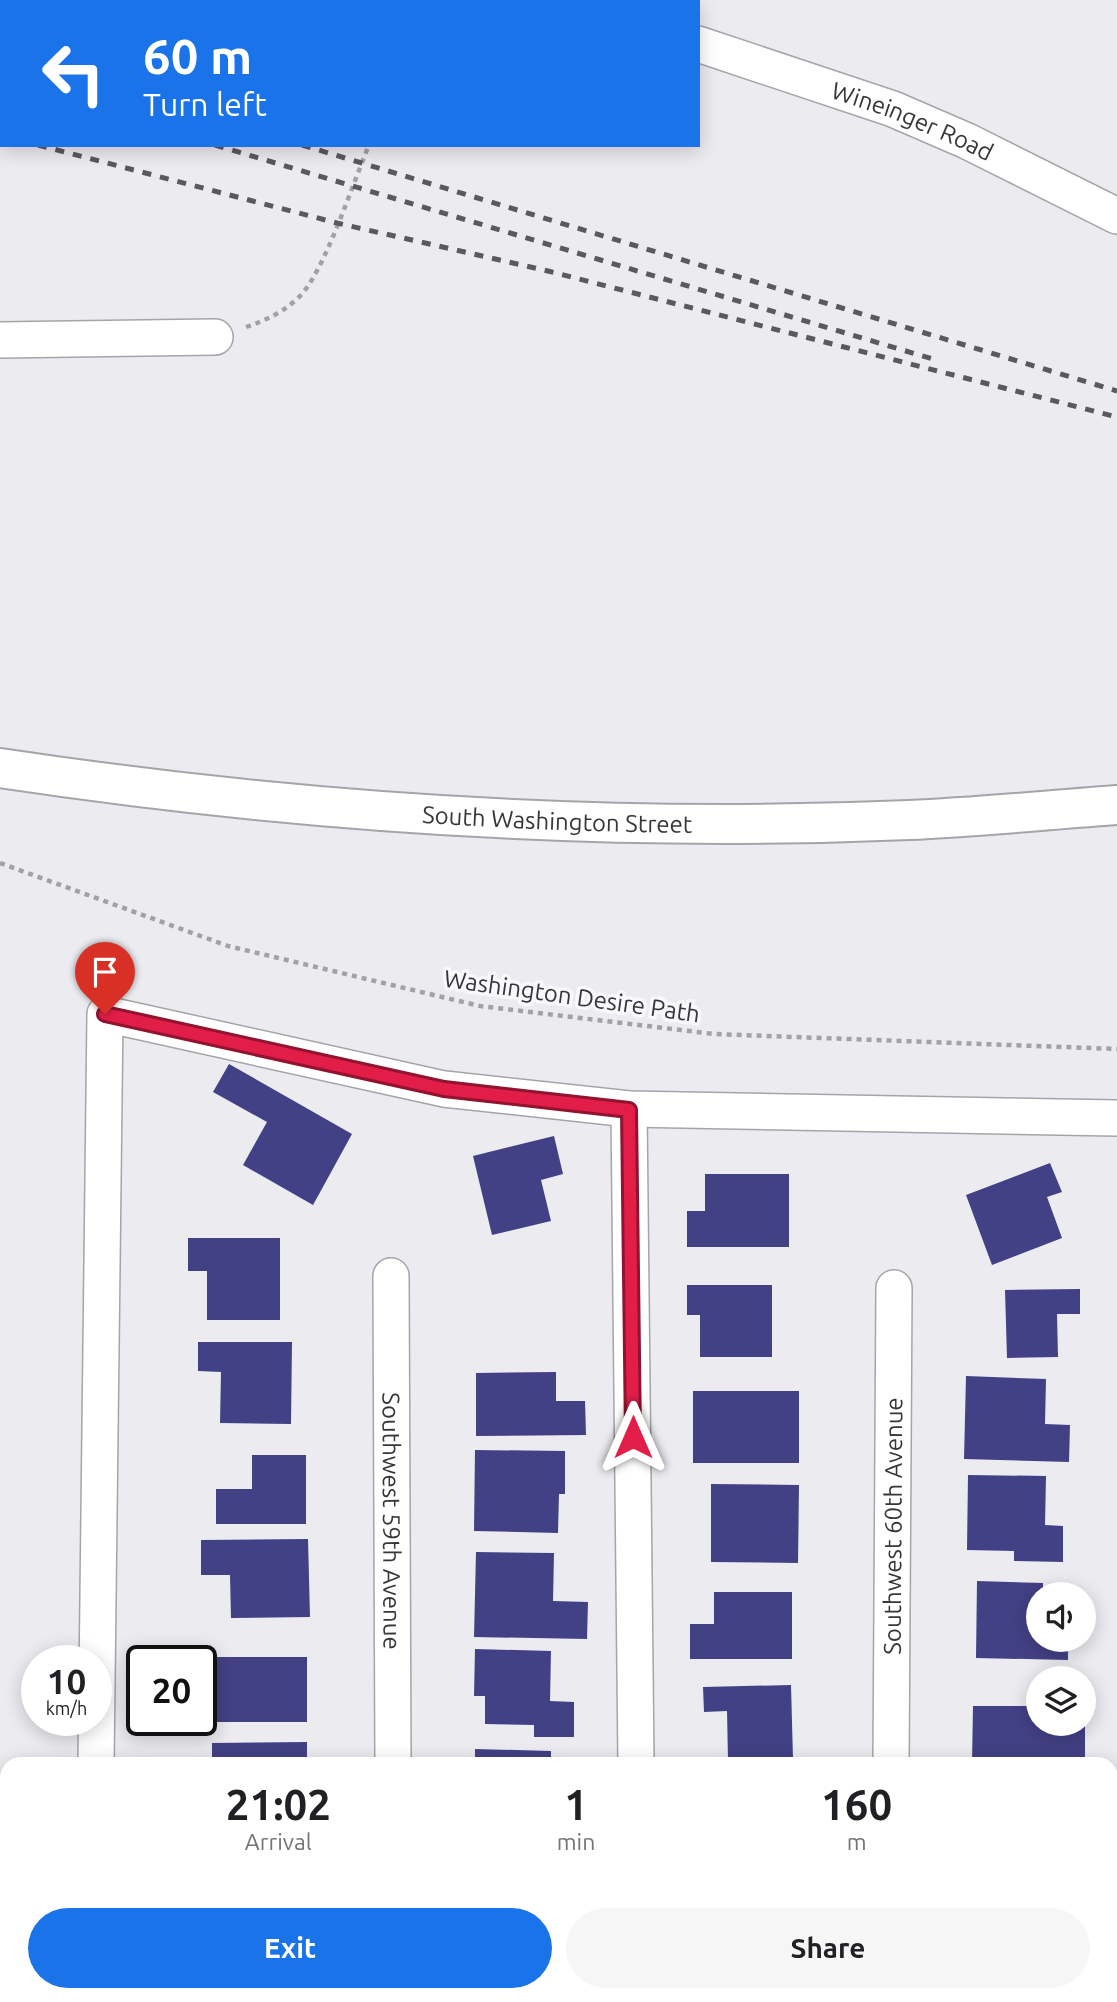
<!DOCTYPE html>
<html lang="en">
<head>
<meta charset="utf-8">
<style>
  :root { --surface:#fff; --page:#f6f6f6; --text:#202124; --muted:#757577; --accent:#1a73e8 }
  body { margin:0; font-family:Ubuntu,sans-serif; background:var(--page); color:var(--text); height:100vh; display:flex; flex-direction:column; font-size:26px; white-space:nowrap }
  * { box-sizing:border-box; margin:0 }
  p { font-size:23px; color:var(--muted) }
  .icon { flex:none; width:38px; height:38px; fill:none; stroke:currentColor; stroke-width:2; stroke-linecap:round; stroke-linejoin:round }
  .map { position:relative; flex:1; overflow:hidden }
  .drawer { position:absolute; left:0px; top:1757px; width:1118px; height:245px; display:flex; flex-direction:column; background:var(--surface); border-radius:21px 21px 0 0; box-shadow:0 4px 18px #0003 }
  .drawer>* { flex:none }
  .guide { position:absolute; left:0px; top:0px; width:700px; height:147px; box-shadow:0 4px 18px #0003; background:#1a73e8; color:#fff; overflow:hidden }
  .controls { position:absolute; left:1026px; top:1582px; display:grid; gap:14px }
  .controls a { display:grid; place-items:center; width:70px; height:70px; border-radius:50%; background:var(--surface); box-shadow:0 4px 18px #0003; font-size:35px }
  .speed { position:absolute; left:21px; top:1645px; display:flex; gap:14px; font-size:35px; font-weight:700; text-align:center }
  .speed>* { display:grid; place-content:center; width:91px; height:91px; border-radius:50%; background:var(--surface); box-shadow:0 4px 18px #0003; line-height:1 }
  .speed small { font-size:18px; font-weight:400 }
  .speed .limit { border:4px solid #111; border-radius:10px; background:#fff; color:#111 }
  .pin { position:absolute; display:grid; place-items:center; width:60px; height:60px; color:#fff; margin:-72px -30px; border-radius:50% 50% 50% 0; rotate:-45deg; box-shadow:0 0 7px #0007 }
  .pin .icon { rotate:45deg }
  .me { position:absolute; width:77px; margin:-38px; rotate:0deg; stroke-linejoin:round; filter:drop-shadow(0 0 5px #0008) }
  .turn { display:flex; align-items:center; gap:24px; height:147px; padding:0 28px; font-size:32px }
  .turn .icon { width:91px; height:91px; stroke-width:2.5 }
  .turn b { display:block; font-size:49px; line-height:60px }
  .eta { display:flex; justify-content:space-evenly; align-items:center; height:119px; text-align:center }
  .eta b { font-size:42px; font-weight:700; line-height:49px }
  .button { display:flex; gap:14px; margin-top:auto; padding:14px 28px }
  .button a { flex:1; height:80px; border-radius:42px; background:var(--accent); color:#fff; font-size:28px; font-weight:700; line-height:80px; text-align:center }
  .button a+a { background:var(--page); color:var(--text) }
  .map>svg:first-child { display:block }
  .building { fill:#434185 }
  .lines { fill:none; stroke-linecap:round; stroke-linejoin:round }
  .minor-casing { stroke:#a5a5a9; stroke-width:38 }
  .major-casing { stroke:#a5a5a9; stroke-width:42 }
  .path { stroke:#a2a2a6; stroke-width:4.5; stroke-dasharray:5 5; stroke-linecap:butt }
  .minor { stroke:#fff; stroke-width:35 }
  .major { stroke:#fff; stroke-width:38 }
  .rail { stroke:#5a5a5c; stroke-width:5; stroke-dasharray:9 9; stroke-linecap:butt }
  .route-casing { stroke:#92132f; stroke-width:18 }
  .route { stroke:#e11d48; stroke-width:12 }
  .labels { text-anchor:middle; dominant-baseline:central; stroke-width:7; stroke-linejoin:round; paint-order:stroke }
  .street-label { font-size:24px; fill:#373739; stroke:#f8f9fd }
</style>
</head>
<body>
<div class="map">
<svg width="1117" height="2002" viewBox="0 0 1117 2002">
  <rect width="100%" height="100%" fill="#ebebf0"/>
  <g class="building">
    <polygon points="229,1064 352,1134 313,1205 243,1165 267,1122 213,1092"/>
    <polygon points="554,1136 563,1174 541,1180 551,1221 492,1235 473,1156"/>
    <polygon points="1050,1163 1062,1192 1047,1197 1062,1238 992,1265 966,1195"/>
    <polygon points="705,1174 789,1174 789,1247 687,1247 687,1211 705,1211"/>
    <polygon points="188,1238 280,1238 280,1320 207,1320 207,1271 188,1271"/>
    <polygon points="687,1285 772,1285 772,1357 700,1357 700,1315 687,1315"/>
    <polygon points="1080,1289 1080,1314 1057,1314 1058,1357 1007,1358 1005,1290"/>
    <polygon points="198,1342 292,1342 291,1424 220,1423 221,1372 198,1371"/>
    <polygon points="556,1372 556,1401 585,1401 586,1435 476,1436 476,1373"/>
    <polygon points="966,1376 1046,1379 1045,1424 1070,1425 1069,1462 964,1459"/>
    <rect x="693" y="1391" width="106" height="72"/>
    <polygon points="475,1450 565,1451 565,1494 559,1494 558,1533 474,1531"/>
    <polygon points="252,1455 306,1455 306,1524 216,1524 216,1489 252,1489"/>
    <polygon points="968,1475 1046,1476 1045,1525 1063,1526 1063,1562 1014,1561 1014,1551 967,1550"/>
    <polygon points="711,1484 799,1485 798,1563 711,1562"/>
    <polygon points="308,1539 310,1617 231,1618 230,1575 201,1575 201,1540"/>
    <polygon points="476,1552 554,1553 553,1601 588,1602 587,1639 474,1637"/>
    <polygon points="977,1581 1043,1583 1043,1594 1038,1594 1038,1640 1068,1640 1068,1660 976,1658"/>
    <polygon points="714,1592 792,1592 792,1659 690,1659 690,1624 714,1624"/>
    <polygon points="475,1649 551,1651 550,1701 574,1702 574,1737 534,1737 534,1725 485,1724 485,1696 474,1696"/>
    <rect x="201" y="1657" width="106" height="65"/>
    <polygon points="791,1685 793,1759 728,1760 727,1711 704,1712 703,1687"/>
    <polygon points="973,1706 1038,1706 1038,1724 1085,1724 1085,1763 972,1762"/>
    <polygon points="307,1742 307,1764 212,1764 212,1743"/>
    <polygon points="475,1749 551,1751 551,1764 475,1764"/>
    <rect x="232" y="1995" width="79" height="7"/>
    <polygon points="474,1995 552,1995 552,1998 582,1998 582,2002 473,2002"/>
    <rect x="710" y="1995" width="83" height="7"/>
    <rect x="967" y="1995" width="87" height="7"/>
  </g>
  <g class="lines">
    <defs>
      <g id="minor">
        <polyline points="558,0 564,2"/>
        <path id="s1" d="M698,44L893,109L967,141L1117,216"/>
        <polyline points="0,340 215,337"/>
        <polyline points="629,1109 636,1764"/>
        <path id="s2" d="M391,1276L393,1764"/>
        <polyline points="96,1764 105,1014 444,1089 629,1109 1117,1118"/>
        <path id="s3" d="M891,1764L894,1288"/>
        <polyline points="394,1995 394,2002"/>
        <polyline points="638,1995 638,2002"/>
        <polyline points="94,2002 94,1995"/>
        <polyline points="890,2002 890,1995"/>
      </g>
      <g id="major">
        <path id="s4" d="M0,768C300,813 606,833 909,820C978,817 1048,810 1117,805"/>
      </g>
    </defs>
    <use href="#minor" class="minor-casing"/>
    <use href="#major" class="major-casing"/>
    <g class="path">
      <polyline points="269,0 274,2"/>
      <path d="M246,327C266,320 282,313 298,298C323,276 354,180 369,145"/>
      <polyline points="0,863 228,946 480,1006 714,1034 1117,1049"/>
    </g>
    <use href="#minor" class="minor"/>
    <use href="#major" class="major"/>
    <g class="rail">
      <polyline points="0,54 2,55"/>
      <polyline points="0,80 2,80"/>
      <polyline points="0,135 2,136"/>
      <polyline points="38,145 337,223 548,271 1117,417"/>
      <polyline points="215,145 936,360"/>
      <polyline points="302,145 1117,391"/>
    </g>
  </g>
  <g class="lines">
    <defs>
      <polyline id="route" points="105,1014 444,1089 629,1110 633,1437"/>
    </defs>
    <use href="#route" class="route-casing"/>
    <use href="#route" class="route"/>
  </g>
  <g class="labels">
    <g class="street-label">
      <text stroke="none"><textPath href="#s1" startOffset="228">Wineinger Road</textPath></text>
      <text stroke="none"><textPath href="#s4" startOffset="560">South Washington Street</textPath></text>
      <text transform="translate(572 996) rotate(8)">Washington Desire Path</text>
      <text stroke="none"><textPath href="#s2" startOffset="245">Southwest 59th Avenue</textPath></text>
      <text stroke="none"><textPath href="#s3" startOffset="238">Southwest 60th Avenue</textPath></text>
    </g>
  </g>
</svg>
<div class="controls">
<a><svg class="icon" aria-label="sound" viewBox="0 0 24 24"><path d="M4 9h4l5-4v14l-5-4H4zM17 9q2 3 0 6"/></svg></a>
<a><svg class="icon" aria-label="layers" viewBox="0 0 24 24"><path d="M12 4l9 5-9 5-9-5zM3 14l9 5 9-5"/></svg></a>
</div>
<div class="speed"><div>10<small>km/h</small></div><div class="limit">20</div></div>
<div class="pin" style="left:105px;top:1014px;background:#d93025"><svg class="icon" aria-label="arrive" viewBox="0 0 24 24"><path d="M6 21V4h12l-3 4 3 4H6"/></svg></div>
<svg class="me" style="left:633px;top:1437px" viewBox="-20 -20 40 40"><path d="M0-17L14 15 0 8-14 15z" fill="#e11d48" stroke="#fff" stroke-width="4"/></svg>
<div class="guide">
<div class="turn"><svg class="icon" aria-label="left" viewBox="0 0 24 24"><path d="M17 20v-9H6M10 6l-5 5 5 5"/></svg><div><b>60 m</b>Turn left</div></div>
</div>
<section class="drawer">
<div class="eta">
<div><b>21:02</b><p>Arrival</p></div>
<div><b>1</b><p>min</p></div>
<div><b>160</b><p>m</p></div>
</div>
<div class="button"><a>Exit</a><a>Share</a></div>
</section>
</div>
</body>
</html>
